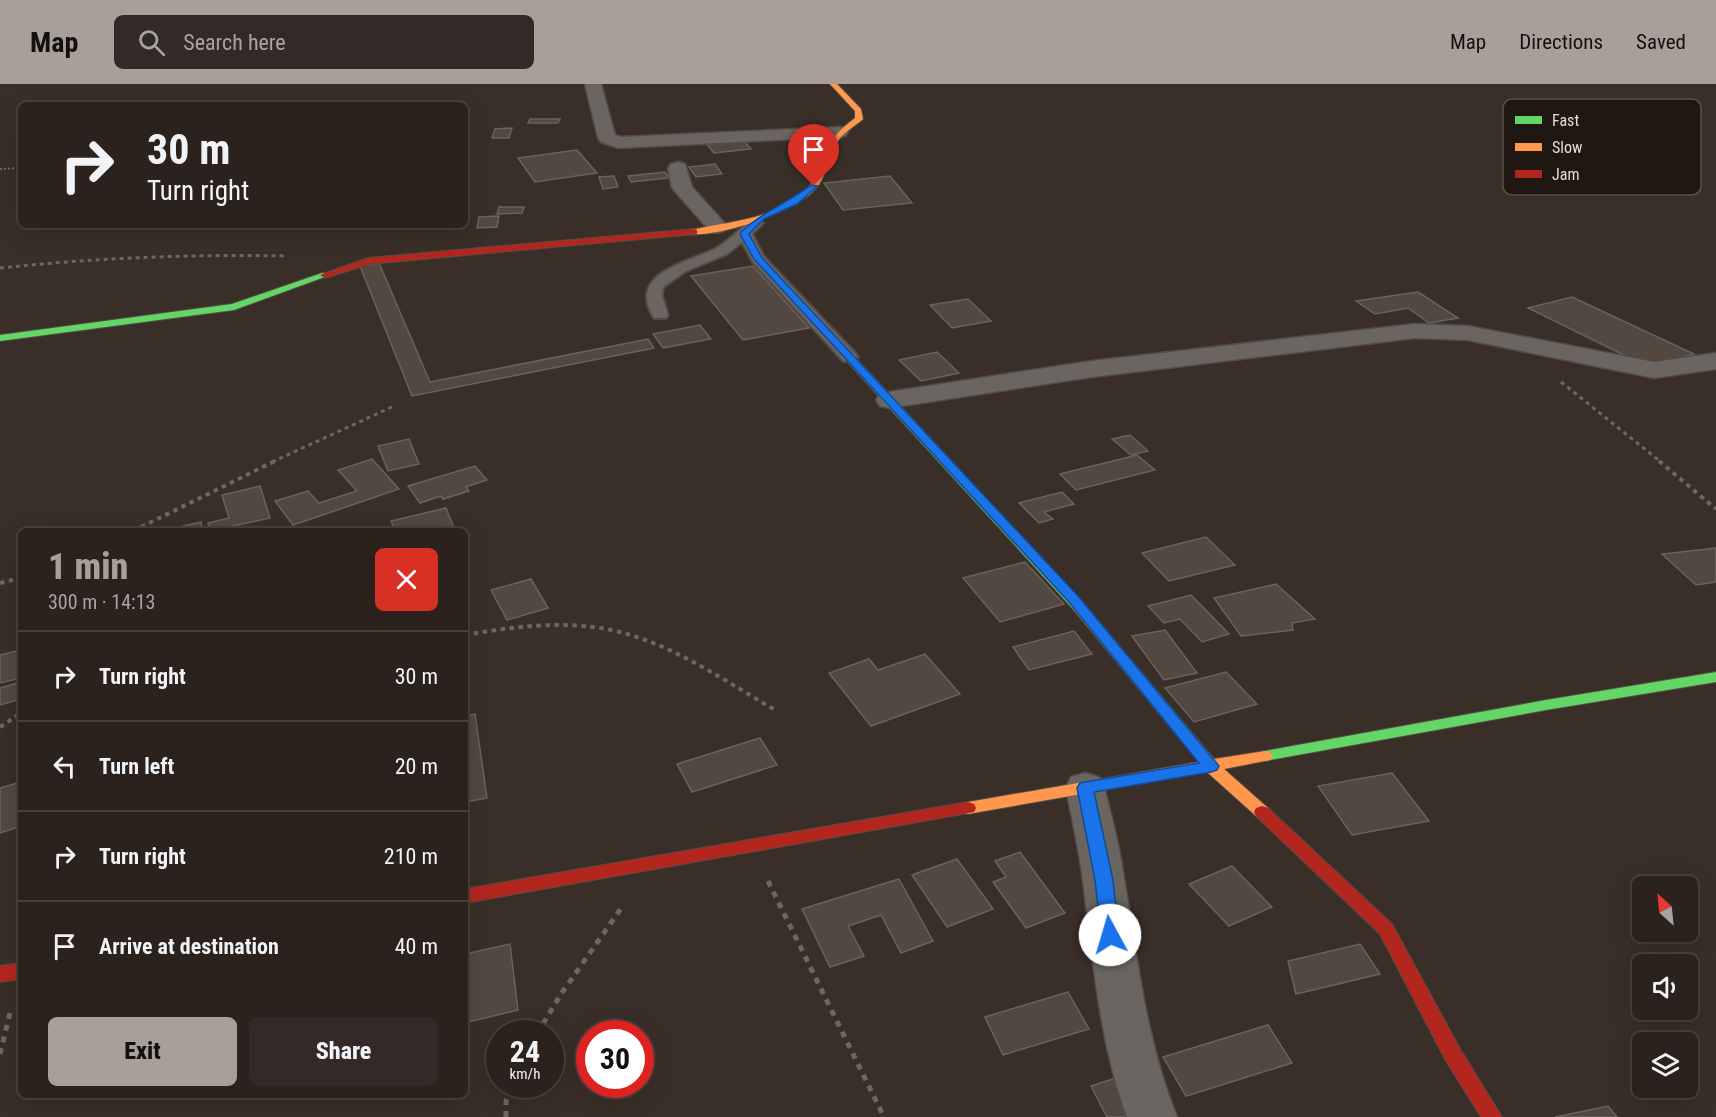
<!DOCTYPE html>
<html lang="en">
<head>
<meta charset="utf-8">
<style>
  :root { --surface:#2b221e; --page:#332a27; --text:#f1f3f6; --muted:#a6a4a4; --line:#473f3c; --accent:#aa9e98 }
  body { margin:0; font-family:"Roboto Condensed",sans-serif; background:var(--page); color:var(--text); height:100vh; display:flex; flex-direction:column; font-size:22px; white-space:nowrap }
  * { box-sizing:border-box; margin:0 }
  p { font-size:20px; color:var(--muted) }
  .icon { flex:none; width:33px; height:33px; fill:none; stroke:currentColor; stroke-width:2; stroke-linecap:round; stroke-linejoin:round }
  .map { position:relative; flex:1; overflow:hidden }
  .sheet { position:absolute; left:18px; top:444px; width:450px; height:570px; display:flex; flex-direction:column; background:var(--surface); border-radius:9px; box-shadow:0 6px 24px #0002,0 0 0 2px var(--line) }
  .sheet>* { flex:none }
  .banner { position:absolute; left:18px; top:18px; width:450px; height:126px; border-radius:9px; box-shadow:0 6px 24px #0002,0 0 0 2px var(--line); background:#2b221e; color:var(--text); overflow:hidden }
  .needle { width:39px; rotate:333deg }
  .buttons { position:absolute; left:1632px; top:792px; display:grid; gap:12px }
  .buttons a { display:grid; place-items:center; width:66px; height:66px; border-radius:9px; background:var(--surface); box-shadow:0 6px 24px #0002,0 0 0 2px var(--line); font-size:30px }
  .speed { position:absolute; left:486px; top:936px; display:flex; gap:12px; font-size:30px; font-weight:700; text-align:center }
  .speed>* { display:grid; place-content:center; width:78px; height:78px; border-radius:50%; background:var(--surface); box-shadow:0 6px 24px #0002,0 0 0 2px var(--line); line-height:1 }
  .speed small { font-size:15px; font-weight:400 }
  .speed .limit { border:9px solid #d22; background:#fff; color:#111 }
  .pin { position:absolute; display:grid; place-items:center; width:51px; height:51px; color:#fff; margin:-62px -26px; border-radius:50% 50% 50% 0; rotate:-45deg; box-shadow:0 0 6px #0007 }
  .pin .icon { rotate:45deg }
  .me { position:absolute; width:66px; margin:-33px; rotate:354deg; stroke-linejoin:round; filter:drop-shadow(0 0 4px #0008) }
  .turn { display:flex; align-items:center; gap:21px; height:126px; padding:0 30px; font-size:27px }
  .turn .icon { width:78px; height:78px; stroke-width:2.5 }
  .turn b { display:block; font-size:42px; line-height:51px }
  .round { display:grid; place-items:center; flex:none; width:63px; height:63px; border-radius:9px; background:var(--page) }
  .headline { display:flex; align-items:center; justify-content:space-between; height:102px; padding:0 30px }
  h1 { font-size:36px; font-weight:800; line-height:45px; color:var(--accent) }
  .cta { display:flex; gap:12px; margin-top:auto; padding:12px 30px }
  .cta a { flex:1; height:69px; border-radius:9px; background:var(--accent); color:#111; font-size:24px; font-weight:800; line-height:69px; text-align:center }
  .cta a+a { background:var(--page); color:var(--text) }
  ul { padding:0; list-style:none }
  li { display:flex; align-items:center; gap:18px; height:90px; padding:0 30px; border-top:2px solid var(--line) }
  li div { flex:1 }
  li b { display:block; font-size:22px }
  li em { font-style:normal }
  header { display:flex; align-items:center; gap:36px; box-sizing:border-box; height:84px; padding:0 30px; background:var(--accent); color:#111 }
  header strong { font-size:28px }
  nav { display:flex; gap:33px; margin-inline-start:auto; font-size:21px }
  .search { width:420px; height:54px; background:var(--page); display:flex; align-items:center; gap:15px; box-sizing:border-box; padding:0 21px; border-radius:9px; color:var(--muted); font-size:22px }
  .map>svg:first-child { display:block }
  .building { fill:#524840; stroke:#6a625c; stroke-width:1.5 }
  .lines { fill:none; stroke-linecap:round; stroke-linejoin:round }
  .lane-casing { stroke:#534b45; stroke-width:4 }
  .street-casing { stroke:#534b45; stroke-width:3 }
  .fast-casing { stroke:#534b45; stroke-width:2 }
  .slow-casing { stroke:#534b45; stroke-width:2 }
  .jam-casing { stroke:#534b45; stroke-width:2 }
  .path-far3 { stroke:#6c6763; stroke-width:2; stroke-dasharray:2 2; stroke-linecap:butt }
  .path-far2 { stroke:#6c6763; stroke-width:3; stroke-dasharray:4 4; stroke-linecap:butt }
  .path-far1 { stroke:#6c6763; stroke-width:4; stroke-dasharray:4.5 4.5; stroke-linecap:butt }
  .path { stroke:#6c6763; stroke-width:5; stroke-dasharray:6 6; stroke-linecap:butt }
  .lane { fill:#6a6560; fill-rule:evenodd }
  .street { fill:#6a6560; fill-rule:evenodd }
  .fast { fill:#63d668; fill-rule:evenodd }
  .slow { fill:#ff974d; fill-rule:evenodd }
  .jam { fill:#b3261e; fill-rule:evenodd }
  .route { fill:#1a73e8; stroke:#114b97; stroke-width:1.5 }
  .key { fill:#1f1712; stroke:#5b524c; stroke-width:1.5 }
  .key-label { font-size:16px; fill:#e7dbd4 }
</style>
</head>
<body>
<header>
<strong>Map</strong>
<div class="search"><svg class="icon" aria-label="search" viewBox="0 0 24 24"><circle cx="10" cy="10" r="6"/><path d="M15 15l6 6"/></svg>Search here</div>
<nav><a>Map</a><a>Directions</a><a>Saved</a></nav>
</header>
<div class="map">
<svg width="1716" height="1033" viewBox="0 0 1716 1033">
  <rect width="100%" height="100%" fill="#392e28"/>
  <g class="building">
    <polygon points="530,35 560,35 558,39 528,39"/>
    <polygon points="512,44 509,54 492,54 495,45"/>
    <polygon points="741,54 751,65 714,69 705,58"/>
    <polygon points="577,66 597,89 535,98 518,74"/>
    <polygon points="715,80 722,90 696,93 689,83"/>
    <polygon points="665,88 669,94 631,98 628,92"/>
    <polygon points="614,92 618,103 603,105 599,93"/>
    <polygon points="890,92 912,119 843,126 824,99"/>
    <polygon points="499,123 524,123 522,129 497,130"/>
    <polygon points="499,132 497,143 477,144 479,133"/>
    <polygon points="379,179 430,298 648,255 654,264 412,312 360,182"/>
    <polygon points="753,182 809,244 743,256 691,192"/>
    <polygon points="1418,208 1458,234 1429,239 1408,224 1375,230 1356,217"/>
    <polygon points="1572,213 1694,270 1648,283 1528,224"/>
    <polygon points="968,215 991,237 952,244 930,221"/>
    <polygon points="700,241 711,255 663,264 653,250"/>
    <polygon points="937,268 959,289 921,297 899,276"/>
    <polygon points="1130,351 1148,367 1131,371 1112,355"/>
    <polygon points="409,355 419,380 388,387 378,362"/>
    <polygon points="1137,371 1155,386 1076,406 1060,390"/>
    <polygon points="372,375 399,405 293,441 275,417 308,407 319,419 357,407 338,386"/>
    <polygon points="475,382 487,396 466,403 469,407 443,415 441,412 420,419 408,402"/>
    <polygon points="260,402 270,434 210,447 208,439 229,434 222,411"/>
    <polygon points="1062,408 1074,420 1044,428 1053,435 1039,439 1019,419"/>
    <polygon points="446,424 454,444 444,447 395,447 391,437"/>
    <polygon points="201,438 203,447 163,447"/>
    <polygon points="1206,453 1235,481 1169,497 1142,469"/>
    <polygon points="1716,464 1716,498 1696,501 1662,470"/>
    <polygon points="1025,478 1064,520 1000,538 963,494"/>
    <polygon points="531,495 548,524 507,536 491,506"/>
    <polygon points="1276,500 1315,535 1292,539 1293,546 1241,552 1214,514"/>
    <polygon points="1191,511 1229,550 1202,558 1180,535 1164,539 1148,522"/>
    <polygon points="1165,546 1197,589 1164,596 1132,552"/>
    <polygon points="1074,547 1092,570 1029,586 1013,563"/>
    <polygon points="21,566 21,594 0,599 0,571"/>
    <polygon points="925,570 960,610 871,642 829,589 869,575 878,586"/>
    <polygon points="1226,588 1257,620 1194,638 1165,604"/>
    <polygon points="21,598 21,615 0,621 0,604"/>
    <polygon points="475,630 487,714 465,718 465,632"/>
    <polygon points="760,654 777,681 692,708 677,680"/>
    <polygon points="1392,689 1429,737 1352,751 1318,702"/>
    <polygon points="21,698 21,742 0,749 0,704"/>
    <polygon points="1020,768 1065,829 1026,844 993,798 1006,793 995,777"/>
    <polygon points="957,775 993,825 947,843 912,791"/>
    <polygon points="1232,782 1272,823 1229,842 1189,800"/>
    <polygon points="899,795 933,857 901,869 881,831 848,842 864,872 830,883 802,825"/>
    <polygon points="510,860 518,926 468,938 465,870"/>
    <polygon points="1360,860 1380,890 1296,910 1288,877"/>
    <polygon points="1068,908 1089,945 1003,971 985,933"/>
    <polygon points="1268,941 1292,979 1186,1012 1163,973"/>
    <polygon points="1119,993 1141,1033 1107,1033 1091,1002"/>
    <polygon points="1608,1022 1617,1033 1555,1033"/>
  </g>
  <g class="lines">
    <defs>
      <path id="lane" d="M756,135L763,139L752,150L764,173L855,269L858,273L855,277H843L753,178L742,158L727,170L686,187L663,203L662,212L668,231L666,234H654C626,190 686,179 715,165C728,158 740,145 751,136Z"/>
      <g id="street">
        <polygon points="585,0 601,0 615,51 621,53 839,43 845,44 848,48 845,52 839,53 618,64 601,58 598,54"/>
        <polygon points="678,78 685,80 692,103 728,143 724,147 717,149 710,147 672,104 668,84 671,80"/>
        <polygon points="1415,240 1468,242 1654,278 1716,269 1716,285 1654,294 1468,256 1415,254 1092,293 889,324 880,322 876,316 880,310 889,308 1092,277"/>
        <path d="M1085,689L1099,693L1104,703C1111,731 1119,759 1123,788C1137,871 1145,954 1177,1033H1127C1098,954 1093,872 1082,789C1078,760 1071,732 1066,703L1071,693Z"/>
      </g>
      <g id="fast">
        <polygon points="322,189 330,191 234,226 0,257 0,251 232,220"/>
        <polygon points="849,270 853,271 1084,520 1086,523 1084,526 1074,526 845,275 844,273"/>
        <polygon points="1716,588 1716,598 1546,626 1265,677 1260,676 1257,672 1260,668 1265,667 1546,616"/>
      </g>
      <g id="slow">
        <path d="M830,0H837L861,25L863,35C854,43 842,49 836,60C828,73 827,90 818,102C800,127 719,153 691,150V146C729,137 784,135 810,101C815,96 816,87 819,80C827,60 837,47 855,34V27Z"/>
        <polygon points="1079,519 1084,520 1214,675 1265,667 1270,668 1273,672 1270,676 1224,685 1268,724 1270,728 1268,732 1262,734 1256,732 1207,688 968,730 962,728 960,724 962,720 968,718 1199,678 1074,526 1072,523"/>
      </g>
      <g id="jam">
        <polygon points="694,145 697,146 697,150 369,180 325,194 320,191 368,174"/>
        <polygon points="968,718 974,720 976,724 974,728 465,819 465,805"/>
        <polygon points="1262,722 1268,724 1392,840 1460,965 1502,1033 1481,1033 1446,977 1380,850 1256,732 1254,728 1256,724"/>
        <polygon points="21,879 21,895 0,898 0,882"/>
      </g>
    </defs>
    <use href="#lane" class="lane-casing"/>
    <use href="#street" class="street-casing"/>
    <use href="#fast" class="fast-casing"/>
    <use href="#slow" class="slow-casing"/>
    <use href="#jam" class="jam-casing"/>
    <polyline class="path-far3" points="0,85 21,84"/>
    <g class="path-far2">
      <path d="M0,184C95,174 192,170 287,172"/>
      <polyline points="1561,298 1661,378"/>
      <polyline points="272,378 394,322"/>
    </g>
    <g class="path-far1">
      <polyline points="1659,377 1716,425"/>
      <polyline points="133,447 275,377"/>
      <polyline points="0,499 21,494"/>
      <path d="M465,551C517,542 572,535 624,549C678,564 727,598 775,626"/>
      <polyline points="0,643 21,629"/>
    </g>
    <g class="path">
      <polyline points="768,797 884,1033"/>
      <polyline points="537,950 561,910 622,823"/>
      <polyline points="0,970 10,929"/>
      <polyline points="506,1033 506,1017 512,1000"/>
    </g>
    <use href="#lane" class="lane"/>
    <use href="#street" class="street"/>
    <use href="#fast" class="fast"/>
    <use href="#slow" class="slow"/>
    <use href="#jam" class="jam"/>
  </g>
  <path class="route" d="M811,101L818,102L797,120L764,135L749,150L762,174L1078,512L1219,682L1217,686L1211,688L1094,708L1113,796L1119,851L1117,856L1110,858L1104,856L1101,851L1095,796L1077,704L1080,699L1085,698L1199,679L1068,517L754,175L740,150L741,148C763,127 788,119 811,101Z"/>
  <rect x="1503" y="15" width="198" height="96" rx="9" class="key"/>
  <rect x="1515" y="32" width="27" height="8" fill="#63d668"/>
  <rect x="1515" y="59" width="27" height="8" fill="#ff974d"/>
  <rect x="1515" y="86" width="27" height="8" fill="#b3261e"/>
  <g class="key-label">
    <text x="1552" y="42">Fast</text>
    <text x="1552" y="69">Slow</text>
    <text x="1552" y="96">Jam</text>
  </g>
</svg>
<div class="buttons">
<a><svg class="needle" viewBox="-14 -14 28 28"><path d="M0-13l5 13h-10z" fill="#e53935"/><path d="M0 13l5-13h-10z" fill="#a6a4a4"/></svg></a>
<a><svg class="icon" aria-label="sound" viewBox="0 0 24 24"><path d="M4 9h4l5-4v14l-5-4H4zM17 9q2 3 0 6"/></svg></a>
<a><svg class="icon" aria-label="layers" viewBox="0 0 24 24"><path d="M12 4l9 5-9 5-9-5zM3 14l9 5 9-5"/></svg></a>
</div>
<div class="speed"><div>24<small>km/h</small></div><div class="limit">30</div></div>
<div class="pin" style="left:814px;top:102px;background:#d93025"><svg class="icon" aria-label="arrive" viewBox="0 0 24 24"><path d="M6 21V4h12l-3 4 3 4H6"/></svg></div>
<svg class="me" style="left:1110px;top:851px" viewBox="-20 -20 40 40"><circle r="19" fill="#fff"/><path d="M0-13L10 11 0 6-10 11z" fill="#1a73e8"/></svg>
<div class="banner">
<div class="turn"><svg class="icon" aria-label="right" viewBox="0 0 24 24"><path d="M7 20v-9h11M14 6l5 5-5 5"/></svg><div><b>30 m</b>Turn right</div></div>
</div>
<section class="sheet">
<div class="headline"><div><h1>1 min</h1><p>300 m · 14:13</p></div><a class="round" style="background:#d93025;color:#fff"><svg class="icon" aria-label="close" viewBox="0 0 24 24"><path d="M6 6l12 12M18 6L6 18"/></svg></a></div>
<ul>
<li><svg class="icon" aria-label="right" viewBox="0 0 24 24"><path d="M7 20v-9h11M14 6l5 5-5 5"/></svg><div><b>Turn right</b></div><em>30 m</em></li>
<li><svg class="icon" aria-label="left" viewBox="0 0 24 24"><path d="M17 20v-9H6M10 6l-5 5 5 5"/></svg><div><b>Turn left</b></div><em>20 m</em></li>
<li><svg class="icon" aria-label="right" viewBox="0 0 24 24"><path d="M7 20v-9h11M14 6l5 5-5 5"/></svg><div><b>Turn right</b></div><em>210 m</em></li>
<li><svg class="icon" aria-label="arrive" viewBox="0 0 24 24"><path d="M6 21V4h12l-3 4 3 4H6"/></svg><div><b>Arrive at destination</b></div><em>40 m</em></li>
</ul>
<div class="cta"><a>Exit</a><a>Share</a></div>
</section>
</div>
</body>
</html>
